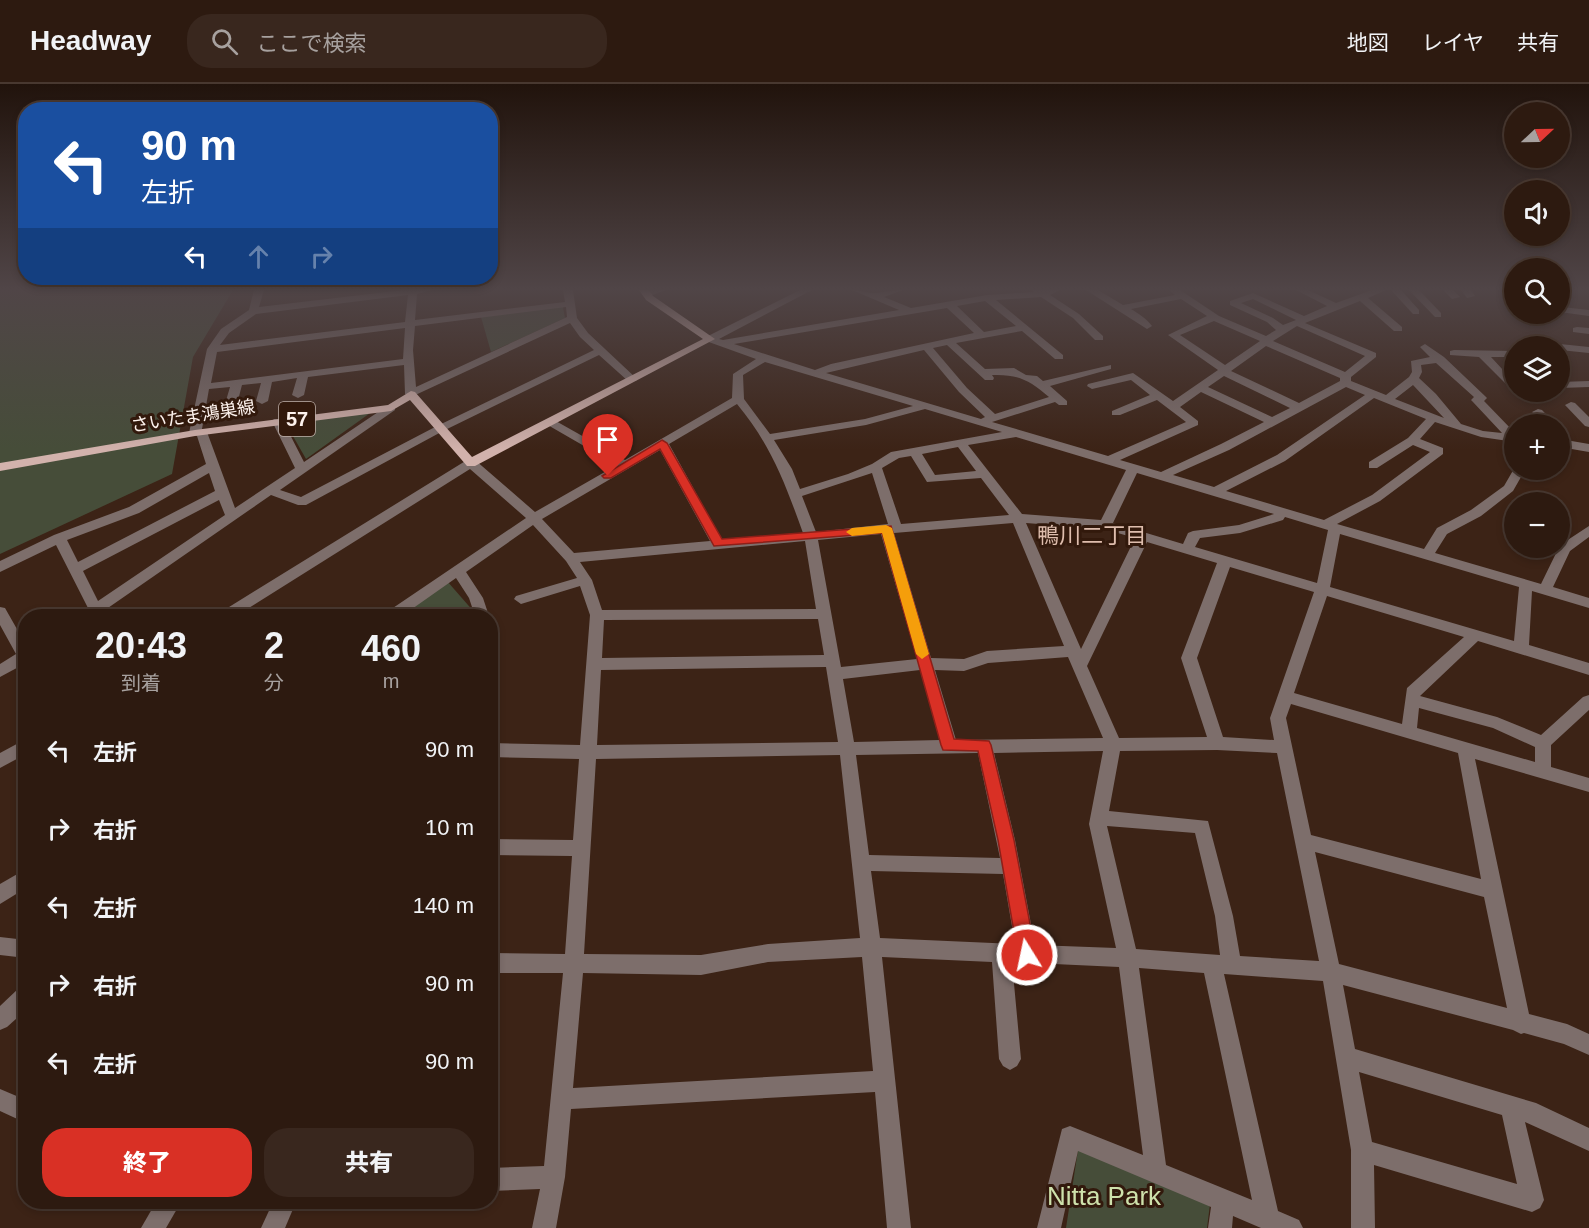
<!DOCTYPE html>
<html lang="ja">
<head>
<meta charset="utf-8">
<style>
  :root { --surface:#2d1a10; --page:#39271e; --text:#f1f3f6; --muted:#a7a19f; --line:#483830; --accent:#d93025 }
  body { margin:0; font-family:Arial,"Noto Sans JP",sans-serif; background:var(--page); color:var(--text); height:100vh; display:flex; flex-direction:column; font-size:22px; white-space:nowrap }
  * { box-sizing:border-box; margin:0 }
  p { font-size:20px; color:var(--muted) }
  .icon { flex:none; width:33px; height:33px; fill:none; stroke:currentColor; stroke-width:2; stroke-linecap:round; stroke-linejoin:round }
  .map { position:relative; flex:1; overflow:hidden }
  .panel { position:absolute; left:18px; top:525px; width:480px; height:600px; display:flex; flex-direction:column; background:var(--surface); border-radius:24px; box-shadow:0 3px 9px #0003,0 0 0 2px var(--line) }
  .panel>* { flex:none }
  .top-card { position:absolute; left:18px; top:18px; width:480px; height:183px; border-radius:24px; box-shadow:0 3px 9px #0003,0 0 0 2px var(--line); background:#1a4fa0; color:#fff; overflow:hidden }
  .needle { width:39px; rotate:68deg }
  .tools { position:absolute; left:1504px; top:18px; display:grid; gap:12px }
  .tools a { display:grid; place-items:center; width:66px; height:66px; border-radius:50%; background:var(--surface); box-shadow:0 3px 9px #0003,0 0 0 2px var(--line); font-size:30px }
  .pin { position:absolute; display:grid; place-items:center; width:51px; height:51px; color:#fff; margin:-62px -26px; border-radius:50% 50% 50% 0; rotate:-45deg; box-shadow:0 0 6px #0007 }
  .pin .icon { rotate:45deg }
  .me { position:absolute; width:66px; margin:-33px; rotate:350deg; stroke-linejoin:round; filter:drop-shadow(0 0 4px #0008) }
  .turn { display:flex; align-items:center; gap:21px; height:126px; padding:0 24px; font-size:27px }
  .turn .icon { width:78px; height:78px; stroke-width:2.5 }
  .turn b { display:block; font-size:42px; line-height:51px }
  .lanes { display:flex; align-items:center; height:57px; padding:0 24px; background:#0003; justify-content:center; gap:30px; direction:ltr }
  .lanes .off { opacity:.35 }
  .eta { display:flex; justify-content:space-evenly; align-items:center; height:102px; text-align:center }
  .eta b { font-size:36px; font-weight:800; line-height:42px }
  .button { display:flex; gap:12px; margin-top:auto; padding:12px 24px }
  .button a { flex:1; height:69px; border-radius:24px; background:var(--accent); color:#fff; font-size:24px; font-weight:800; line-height:69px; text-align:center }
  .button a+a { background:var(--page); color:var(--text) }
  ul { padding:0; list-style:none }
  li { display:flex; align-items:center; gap:18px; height:78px; padding:0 24px }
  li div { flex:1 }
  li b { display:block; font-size:22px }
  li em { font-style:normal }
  header { display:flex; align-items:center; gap:36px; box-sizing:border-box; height:84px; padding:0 30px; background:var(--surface); border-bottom:2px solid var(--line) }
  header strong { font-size:28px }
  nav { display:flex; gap:33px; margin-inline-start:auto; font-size:21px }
  .search { width:420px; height:54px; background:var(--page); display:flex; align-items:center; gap:15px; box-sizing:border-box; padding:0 21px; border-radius:24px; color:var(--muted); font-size:22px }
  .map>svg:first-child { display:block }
  .green { fill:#464d39 }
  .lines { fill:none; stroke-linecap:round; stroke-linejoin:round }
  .minor { fill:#7d6e6b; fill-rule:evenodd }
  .major { fill:#d2b2ac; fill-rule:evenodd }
  .route { fill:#d93025; stroke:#8d1f18; stroke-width:1.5 }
  .slow { fill:#f59e0b }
  .labels { text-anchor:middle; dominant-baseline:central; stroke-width:6; stroke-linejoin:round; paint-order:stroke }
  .far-street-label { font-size:18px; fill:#fdf2ed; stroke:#32190c }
  .shield { fill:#32190c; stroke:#c0b1aa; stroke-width:1.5 }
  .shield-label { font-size:20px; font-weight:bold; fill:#fdf2ed }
  .neighbourhood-label { font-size:22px; fill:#debdad; stroke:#32190c }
  .near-park-label { font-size:26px; fill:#cee1ab; stroke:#32190c }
</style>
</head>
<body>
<header>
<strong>Headway</strong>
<div class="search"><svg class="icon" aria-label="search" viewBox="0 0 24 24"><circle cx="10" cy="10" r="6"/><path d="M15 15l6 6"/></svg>ここで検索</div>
<nav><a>地図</a><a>レイヤ</a><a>共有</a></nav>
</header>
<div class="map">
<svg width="1589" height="1144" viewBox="0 0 1589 1144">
  <rect width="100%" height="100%" fill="#3c2316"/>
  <g class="green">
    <polygon points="0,206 233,206 193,273 172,390 0,470"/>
    <polygon points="562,219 565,234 491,268 481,233"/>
    <polygon points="373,327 306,375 285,338"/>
    <polygon points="447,497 475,529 474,532 401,532"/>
    <polygon points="1078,1066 1210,1120 1207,1144 1066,1144"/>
  </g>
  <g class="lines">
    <g class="minor">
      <path d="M254,206H264L259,223L404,206H432L417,210L415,236L565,218L563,206H573L577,234L588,249L637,295L636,297H628L599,271L443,347L306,421H298L271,411L105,526L108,532H79L88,524L56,461L0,488V477L54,451L129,423L206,380L197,352L189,349L207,265L221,245L249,226ZM408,211L405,238L220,261L229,249L256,230ZM566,223L567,233L416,303L413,266L415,242ZM570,239L580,253L594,266L435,343L301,413L280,406L395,326V322H387L304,378L282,335H274L272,337L295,384L235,424L207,348L202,345L209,305L230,303L225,320L231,323L237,320L242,301L261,299L256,317L262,320L268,317L272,298L297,294L292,311L298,314L304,311L308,293L404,281L405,310L411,313ZM405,244L403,275L211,299L217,268ZM209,389L215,407L78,478L67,456L139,429ZM219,416L225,431L98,517L83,487Z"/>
      <polygon points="651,206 666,206 647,213 642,210"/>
      <path d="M800,206H812L719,255L723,256L899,226L852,206C861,206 870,210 877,209C886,208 893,206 903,206L884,213L911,224L987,211L1034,208L1032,206H1060L1050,211L1079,230L1103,252V256H1095L1073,234L1041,213L996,216L1063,271V275H1055L1022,247L956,259L985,285L1014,284L1026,291L1037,292L1043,297L1111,281V285L1050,302L1067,317V321H1059L1055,318L992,338L1108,372L1186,338L1157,316L1120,331H1112V327L1150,311L1131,296L1092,305L1087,302L1088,300L1133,289L1173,317L1218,286L1168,251L1207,232L1181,215L1131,225C1139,230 1146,234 1152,242L1147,245L1086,206H1098L1123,221L1175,211L1169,206H1180L1219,232L1266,252L1276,246L1267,238L1230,221V217L1253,209L1304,232L1327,222L1296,206H1308L1336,219L1372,206H1386L1368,214L1402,243V247H1394L1360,217L1305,239L1376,269V273L1351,293V297L1386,311L1409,293L1412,288L1411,277L1430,273L1420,263L1425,260L1444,273L1485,312L1487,314L1484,317L1515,349V358L1481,353L1435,338L1420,355L1443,364V370L1380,417L1337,440L1424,465L1437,444L1471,426L1504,402L1515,383V386H1525L1513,407L1481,432L1447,450L1435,469L1541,500L1560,461L1589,442V453L1570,467L1553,503L1589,514V524L1532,507L1529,561L1589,579V591L1478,557L1420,612L1497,633L1541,651L1583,613L1589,611V626L1551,661V683L1589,694V708L1475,675L1529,930L1567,940L1589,950V971L1564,960L1524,949L1521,950L1513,946L1343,901L1355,965L1536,1019L1589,1044V1067L1525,1038L1544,1116L1540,1124L1532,1128L1374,1081L1375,1144H1351V1066L1323,897L1224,890L1278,1127L1299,1136L1303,1144H1261L1233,1132L1232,1144H1208L1211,1123L1078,1067L1061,1144H1037L1062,1045L1070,1042L1143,1071L1119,883L1012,878L1021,975L1017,982L1010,986L1003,982L999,975L992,878L882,873L911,1144H887L875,1008L571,1025L565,1093L556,1144H532L540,1105L490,1107V1084L544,1082L563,889H490V869L565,870L572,772L490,771V755L573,756L579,675L490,673V659L580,661L590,531L580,502L521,520L514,515L516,512L577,494L566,477L533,441L466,488L483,514L489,532H475L469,514L456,494L402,532H385L387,528L526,434L470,385L236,532H219L221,528L467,376H475L535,428L617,381L546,340V336H554L625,376L732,314L733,290L756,275L706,257V253ZM1253,215L1296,236L1283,241L1273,234L1241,219ZM985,217L1016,242L984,248L957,222ZM947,224L974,249L831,280L815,286L734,260ZM1214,237L1260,257L1225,281L1180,251ZM1297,242L1365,272L1345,288L1273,257ZM947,261L985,296H993L994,294L992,291C1018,290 1029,296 1049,313L995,330L967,304L933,264ZM1266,262L1340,294V297L1299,319L1231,287ZM924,266L959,308L985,333L981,335L826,289ZM765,278L913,322L865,335L770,350L744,315L743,291ZM1436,279L1474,313L1471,316L1473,318L1502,349L1483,347L1461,340L1436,310L1419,294L1422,288L1421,281ZM1224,292L1290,324L1272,333L1208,303ZM1413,301L1444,334L1395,315ZM1346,303L1365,311L1277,371L1214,403L1173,391L1229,366ZM1201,308L1264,338L1221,360L1161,388L1120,376L1198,341V337L1180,323ZM1374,314L1426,335L1408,354L1369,378V384H1377L1413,361L1430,368L1372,411L1324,436L1226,407L1285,377ZM737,320C771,361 785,399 803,449L722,456L669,360ZM925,325L1002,348L891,368L872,380L848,390L800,405L792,385L774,356L866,341ZM1016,353L1126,386L1101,436L1022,430L968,361ZM958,363L976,387L935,391L922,370ZM660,366L710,457L574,469L542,435ZM911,372L927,398L981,394L1009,431L901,440L882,384L899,374ZM872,389L888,440L816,448L802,412ZM1137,389L1274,430L1239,441L1193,447L1188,449L1183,460L1113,439ZM1285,433L1328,446L1317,499L1195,463L1200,454L1240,449L1283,436ZM1013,439L1064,562L987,567L964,575L931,574L894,449ZM1026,439L1104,445L1135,454L1081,565ZM881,450L917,575L841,583L818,456ZM1340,450L1519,503L1514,557L1330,503ZM805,457L816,525L602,526L592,496L580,478ZM1147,458L1217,479L1181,574L1207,653L1119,654L1087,582ZM1230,483L1314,508L1270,634L1274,656L1223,653L1197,574ZM1327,512L1464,553L1407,604L1402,640L1294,609ZM818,535L824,571L602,574L604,536ZM1068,573L1103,654L956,656L935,586L964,587L988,579ZM826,583L838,658L597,661L601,586ZM920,586L940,656L854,658L843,595ZM1291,620L1458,669L1481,795L1311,751L1286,634ZM1419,624L1493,644L1535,663V678L1417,644ZM1217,666L1277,669L1319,877L1240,872L1233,832L1208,737L1109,727L1120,667ZM1103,667L1089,740L1116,864L1035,861L1015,756L994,669ZM978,669L1000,774L869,771L856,671ZM840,671L860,854L768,860L701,871L584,870L596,675ZM1107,742L1195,749L1215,832L1220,871L1136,865ZM1315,768L1484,813L1507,924L1339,880ZM871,787L1003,790L1015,860L880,854ZM862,873L873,987L573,1004L583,889L701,891L768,878ZM1139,884L1204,889L1252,1116L1166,1081ZM1359,988L1502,1031L1517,1100L1372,1058Z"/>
      <polygon points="1391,206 1401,206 1419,226 1419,230 1413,230"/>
      <polygon points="1409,206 1419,206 1441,229 1441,233 1435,233"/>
      <polygon points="1443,206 1453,206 1460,213 1452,215"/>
      <polygon points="1461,206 1471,206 1475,212 1467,214"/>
      <polygon points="1562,223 1589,226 1589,232 1560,228"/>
      <polygon points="1577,243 1589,244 1589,250 1573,248 1573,244"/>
      <polygon points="1560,260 1589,263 1589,269 1560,266 1560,262 1555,262"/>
      <polygon points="1454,266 1515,267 1515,273 1491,273 1515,299 1506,300 1479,273 1450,271 1450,267"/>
      <polygon points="1589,297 1589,303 1560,304 1560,298"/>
      <polygon points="1571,318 1575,319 1589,333 1589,343 1585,342 1565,321"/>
      <polygon points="1538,325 1542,326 1555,340 1544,340 1532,328"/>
      <polygon points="1560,355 1589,360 1589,368 1560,363"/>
      <polygon points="0,523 5,524 26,561 26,579 0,593 0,580 16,570 0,541"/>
      <polygon points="26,655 26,670 0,684 0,669"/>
      <polygon points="26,785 26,804 0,820 0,800"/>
      <polygon points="0,853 26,856 26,874 0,871"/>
      <polygon points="26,901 26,926 7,943 0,946 0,922 19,904"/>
      <polygon points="0,1005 26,1016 26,1039 0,1027"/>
      <polygon points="156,1118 181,1118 166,1144 141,1144"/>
      <polygon points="273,1118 296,1118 285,1144 261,1144"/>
    </g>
    <polygon class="major" points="639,206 649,206 653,212 715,255 475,382 467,382 410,316 391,327 195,352 0,387 0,379 195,346 388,321 411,307 415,308 472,373 703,255 646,216"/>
  </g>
  <linearGradient id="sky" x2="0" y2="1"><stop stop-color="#21130c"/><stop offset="0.56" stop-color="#504547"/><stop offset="1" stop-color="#504547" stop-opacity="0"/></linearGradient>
  <rect width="1589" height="366" fill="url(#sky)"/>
  <polygon class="route" points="662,356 667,359 722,455 891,442 954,655 989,657 991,661 1014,756 1036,871 1033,877 1027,879 1020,877 1018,871 998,756 978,667 943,666 941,661 882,449 714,462 660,365 611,394 604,394 602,392"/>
  <polygon class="slow" points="886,441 892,444 929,570 922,575 916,570 882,449 852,452 846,448 852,444"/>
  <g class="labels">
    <g class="far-street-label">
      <text transform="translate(193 332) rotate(-9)">さいたま鴻巣線</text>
    </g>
    <rect class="shield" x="279" y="318" width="36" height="34" rx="4.5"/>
    <g class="shield-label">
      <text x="297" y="335">57</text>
    </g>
    <g class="neighbourhood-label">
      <text x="1092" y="451">鴨川二丁目</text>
    </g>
    <g class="near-park-label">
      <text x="1104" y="1112">Nitta Park</text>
    </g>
  </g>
</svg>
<div class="tools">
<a><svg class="needle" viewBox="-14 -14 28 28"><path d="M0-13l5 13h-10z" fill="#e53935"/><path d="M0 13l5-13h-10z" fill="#a7a19f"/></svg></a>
<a><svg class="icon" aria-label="sound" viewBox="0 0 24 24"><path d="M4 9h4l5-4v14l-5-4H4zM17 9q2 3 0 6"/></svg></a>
<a><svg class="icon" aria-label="search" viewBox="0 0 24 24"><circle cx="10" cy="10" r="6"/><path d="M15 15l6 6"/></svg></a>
<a><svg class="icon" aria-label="layers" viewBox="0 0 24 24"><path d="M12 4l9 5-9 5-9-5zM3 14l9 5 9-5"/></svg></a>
<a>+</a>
<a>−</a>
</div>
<div class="pin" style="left:608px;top:392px;background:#d93025"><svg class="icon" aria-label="arrive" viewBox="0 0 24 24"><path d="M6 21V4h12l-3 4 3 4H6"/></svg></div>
<svg class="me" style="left:1027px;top:871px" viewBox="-20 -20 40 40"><circle r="17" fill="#d93025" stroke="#fff" stroke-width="3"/><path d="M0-11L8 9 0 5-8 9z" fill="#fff"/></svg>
<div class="top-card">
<div class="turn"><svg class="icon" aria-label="left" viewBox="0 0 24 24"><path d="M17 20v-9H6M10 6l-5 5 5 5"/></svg><div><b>90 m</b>左折</div></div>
<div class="lanes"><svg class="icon" aria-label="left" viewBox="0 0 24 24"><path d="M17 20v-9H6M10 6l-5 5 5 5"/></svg><svg class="icon off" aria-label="ahead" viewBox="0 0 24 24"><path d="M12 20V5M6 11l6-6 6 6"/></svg><svg class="icon off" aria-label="right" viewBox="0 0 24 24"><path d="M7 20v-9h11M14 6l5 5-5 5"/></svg></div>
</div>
<section class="panel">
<div class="eta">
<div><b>20:43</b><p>到着</p></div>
<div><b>2</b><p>分</p></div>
<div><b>460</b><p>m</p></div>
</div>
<ul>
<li><svg class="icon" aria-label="left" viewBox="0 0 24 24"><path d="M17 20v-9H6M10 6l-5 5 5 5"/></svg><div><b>左折</b></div><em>90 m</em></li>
<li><svg class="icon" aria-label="right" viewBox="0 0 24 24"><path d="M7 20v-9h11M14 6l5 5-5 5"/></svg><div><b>右折</b></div><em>10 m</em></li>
<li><svg class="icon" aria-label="left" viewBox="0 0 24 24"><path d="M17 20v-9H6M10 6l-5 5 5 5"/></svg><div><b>左折</b></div><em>140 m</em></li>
<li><svg class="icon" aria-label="right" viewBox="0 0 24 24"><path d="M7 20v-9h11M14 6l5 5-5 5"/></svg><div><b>右折</b></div><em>90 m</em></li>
<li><svg class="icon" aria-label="left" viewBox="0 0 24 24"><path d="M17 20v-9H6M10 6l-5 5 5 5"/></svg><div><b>左折</b></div><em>90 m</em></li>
</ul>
<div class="button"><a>終了</a><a>共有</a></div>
</section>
</div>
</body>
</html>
